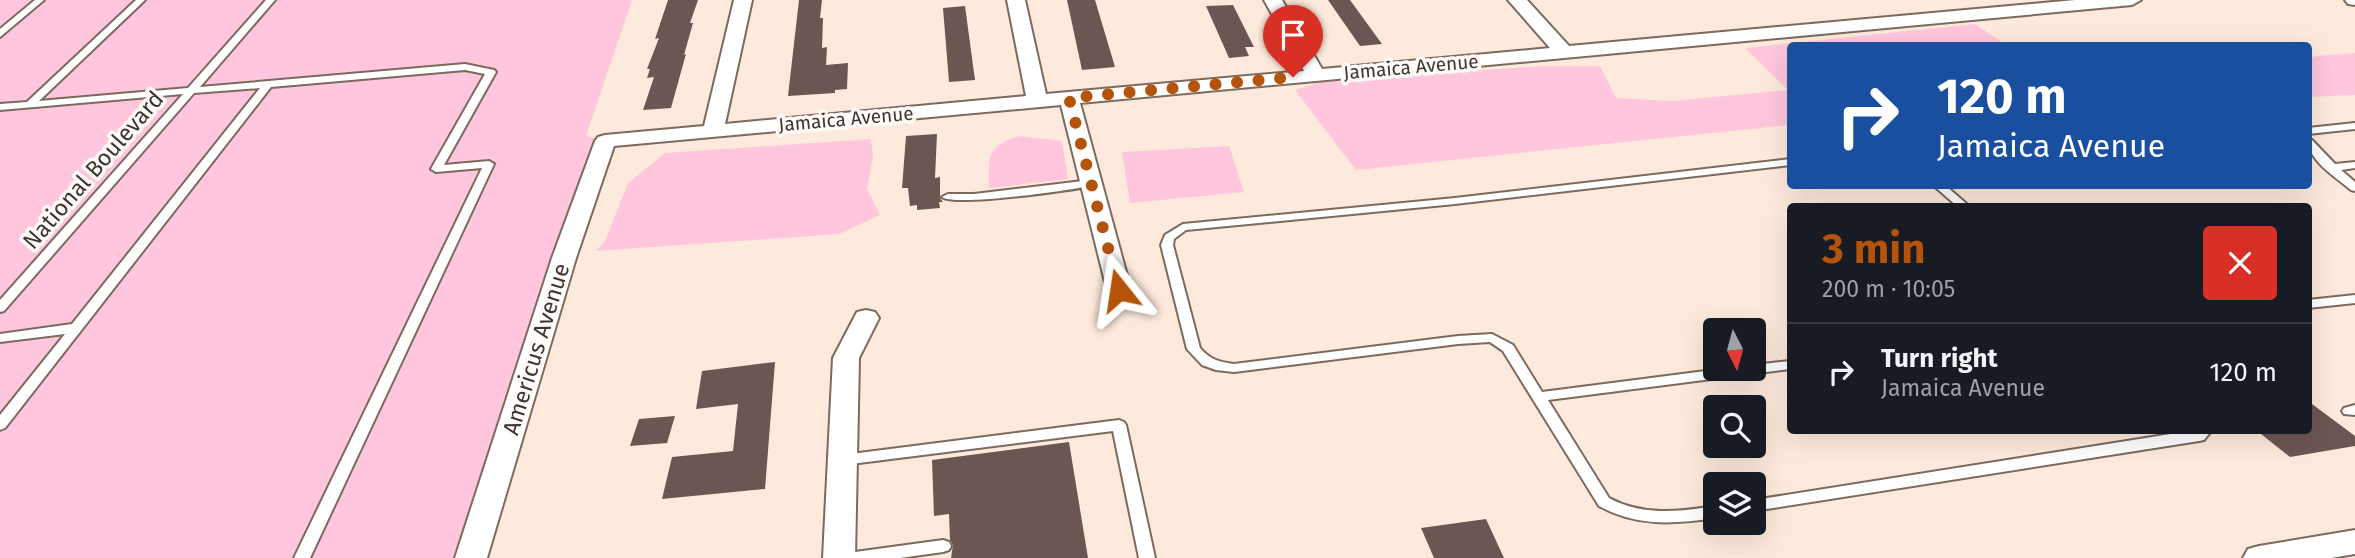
<!DOCTYPE html>
<html lang="en">
<head>
<meta charset="utf-8">
<style>
  :root { --surface:#171b24; --page:#242831; --text:#f1f3f6; --muted:#9ea1a6; --line:#363941; --accent:#b45309 }
  body { margin:0; font-family:"Fira Sans",sans-serif; background:var(--page); color:var(--text); height:100vh; display:flex; flex-direction:column; font-size:26px; white-space:nowrap }
  * { box-sizing:border-box; margin:0 }
  p { font-size:23px; color:var(--muted) }
  .icon { flex:none; width:38px; height:38px; fill:none; stroke:currentColor; stroke-width:2; stroke-linecap:round; stroke-linejoin:round }
  .map { position:relative; flex:1; overflow:hidden }
  .details { position:absolute; left:1787px; top:203px; width:525px; height:231px; display:flex; flex-direction:column; background:var(--surface); border-radius:7px; box-shadow:0 7px 28px #0002 }
  .details>* { flex:none }
  .banner { position:absolute; left:1787px; top:42px; width:525px; height:147px; border-radius:7px; box-shadow:0 7px 28px #0002; background:#1a4fa0; color:#fff; overflow:hidden }
  .needle { width:46px; rotate:174deg }
  .tools { position:absolute; left:1703px; top:318px; display:grid; gap:14px }
  .tools a { display:grid; place-items:center; width:63px; height:63px; border-radius:7px; background:var(--surface); box-shadow:0 7px 28px #0002; font-size:35px }
  .pin { position:absolute; display:grid; place-items:center; width:60px; height:60px; color:#fff; margin:-72px -30px; border-radius:50% 50% 50% 0; rotate:-45deg; box-shadow:0 0 7px #0007 }
  .pin .icon { rotate:45deg }
  .me { position:absolute; width:77px; margin:-38px; rotate:345deg; stroke-linejoin:round; filter:drop-shadow(0 0 5px #0008) }
  .turn { display:flex; align-items:center; gap:24px; height:147px; padding:0 35px; font-size:32px }
  .turn .icon { width:91px; height:91px; stroke-width:2.5 }
  .turn b { display:block; font-size:49px; line-height:60px }
  .round { display:grid; place-items:center; flex:none; width:74px; height:74px; border-radius:7px; background:var(--page) }
  .summary { display:flex; align-items:center; justify-content:space-between; height:119px; padding:0 35px }
  h1 { font-size:42px; font-weight:700; line-height:52px; color:var(--accent) }
  ul { padding:0; list-style:none }
  li { display:flex; align-items:center; gap:21px; height:98px; padding:0 35px; border-top:2px solid var(--line) }
  li div { flex:1 }
  li b { display:block; font-size:26px }
  li em { font-style:normal }
  .map>svg:first-child { display:block }
  .green { fill:#ffc6dd }
  .building { fill:#6c5653 }
  .lines { fill:none; stroke-linecap:round; stroke-linejoin:round }
  .service-casing { stroke:#7b6a5d; stroke-width:4 }
  .minor-casing { stroke:#7b6a5d; stroke-width:4 }
  .service { fill:#fff; fill-rule:evenodd }
  .minor { fill:#fff; fill-rule:evenodd }
  .route { stroke:#b45309; stroke-width:12; stroke-dasharray:0 21.6 }
  .labels { text-anchor:middle; dominant-baseline:central; stroke-width:7; stroke-linejoin:round; paint-order:stroke }
  .far-street-label { font-size:19px; fill:#3d3530; stroke:#fffbf8 }
  .street-label { font-size:23px; fill:#3d3530; stroke:#fffbf8 }
</style>
</head>
<body>
<div class="map">
<svg width="2355" height="558" viewBox="0 0 2355 558">
  <rect width="100%" height="100%" fill="#feeadc"/>
  <g class="green">
    <polygon points="0,0 632,0 586,136 605,141 471,558 0,558"/>
    <polygon points="1975,24 2006,45 1790,46 1790,125 1356,170 1295,90 1321,82 1541,66 1600,66 1616,98 1671,101 1788,90 1745,48"/>
    <polygon points="2355,53 2355,95 2308,97 2308,57"/>
    <path d="M1020,136L1062,141L1068,179L989,188C988,156 987,146 1020,136Z"/>
    <polygon points="871,139 873,157 867,189 880,215 839,234 596,251 605,241 628,183 665,153"/>
    <polygon points="1229,146 1244,192 1130,203 1122,152"/>
  </g>
  <g class="building">
    <polygon points="668,0 698,0 690,23 693,23 684,55 686,54 671,108 643,110 654,77 647,78 650,69 647,69 659,38 655,39"/>
    <polygon points="799,0 822,0 820,18 823,18 822,48 827,47 826,65 848,63 847,89 835,90 835,93 788,96"/>
    <polygon points="1067,0 1095,0 1115,67 1082,70"/>
    <polygon points="1328,0 1350,0 1382,44 1360,46"/>
    <polygon points="1233,5 1254,47 1245,47 1249,56 1229,58 1206,6"/>
    <polygon points="965,6 975,80 949,82 943,8"/>
    <polygon points="937,134 935,178 940,177 940,198 943,202 939,202 940,208 917,210 917,205 910,206 908,188 902,188 906,136"/>
    <polygon points="775,362 765,489 662,499 672,457 733,451 738,404 696,409 702,371"/>
    <polygon points="2308,401 2355,436 2355,446 2290,457 2256,430 2308,430"/>
    <polygon points="675,416 667,443 630,446 639,419"/>
    <polygon points="1069,442 1088,558 951,558 953,545 950,540 949,514 934,516 932,460"/>
    <polygon points="1486,519 1504,558 1434,558 1421,528"/>
  </g>
  <g class="lines">
    <defs>
      <g id="service">
        <polygon points="35,0 44,0 0,37 0,29"/>
        <polygon points="136,0 145,0 39,101 188,88 266,0 275,0 200,87 465,64 494,70 496,72 444,165 489,161 494,164 310,558 294,558 482,168 436,172 431,169 485,74 465,70 271,87 5,428 0,430 0,415 65,334 0,342 0,334 72,324 260,88 194,93 4,311 0,312 0,300 183,94 0,110 0,104 27,102"/>
        <polygon points="2355,123 2355,129 2308,134 2308,128"/>
        <path d="M2308,139L2312,140L2335,164L2355,162V168L2341,170L2355,182V191L2351,190C2336,177 2308,161 2308,139Z"/>
        <path d="M1790,159V165L1455,204L1186,230L1174,239L1173,245L1200,348C1210,360 1220,362 1234,364L1458,336L1492,334L1513,345L1542,392L1721,369H1754V365L1790,361V369L1548,400L1609,498C1643,516 1678,512 1715,506V518C1674,524 1637,527 1599,506L1503,351L1490,342L1458,344L1234,372L1216,370L1202,365L1187,349L1161,245L1165,235L1183,224L1455,198Z"/>
        <path d="M1091,180L1097,183L1095,185C1073,190 956,207 942,197L948,194H974Z"/>
        <polygon points="1934,186 1946,186 1969,206 1957,206"/>
        <polygon points="2355,295 2355,303 2308,308 2308,300"/>
        <polygon points="2355,405 2355,415 2344,414 2342,411 2344,408"/>
        <polygon points="1119,420 1124,422 1126,425 1155,558 1139,558 1113,431 843,465 838,464 836,460 838,456 843,455"/>
        <polygon points="2196,430 2212,430 2204,440 2199,441 1754,511 1754,500"/>
        <polygon points="943,540 949,542 951,546 949,550 943,552 900,558 847,558 849,554 855,552"/>
      </g>
      <g id="minor">
        <polygon points="734,0 752,0 725,124 1026,96 1007,0 1025,0 1046,94 1304,71 1264,0 1282,0 1322,69 1550,48 1508,0 1527,0 1569,46 2075,0 2141,0 2132,5 1080,103 1131,290 1128,295 1119,298 1110,295 1107,290 1061,105 614,146 576,258 487,558 455,558 552,258 595,141 598,137 605,135 704,126"/>
        <polygon points="2345,0 2355,0 2355,5 2348,4"/>
        <polygon points="866,310 875,312 879,318 859,358 855,558 823,558 833,358 857,312"/>
        <polygon points="2355,530 2355,554 2331,558 2243,558 2248,549 2259,546"/>
      </g>
    </defs>
    <use href="#service" class="service-casing"/>
    <use href="#minor" class="minor-casing"/>
    <use href="#service" class="service"/>
    <use href="#minor" class="minor"/>
  </g>
  <g class="lines">
    <polyline class="route" points="1119,290 1069,98 1293,77"/>
  </g>
  <g class="labels">
    <g class="far-street-label">
      <text transform="translate(1411 67) rotate(-5)">Jamaica Avenue</text>
      <text transform="translate(846 119) rotate(-5)">Jamaica Avenue</text>
    </g>
    <g class="street-label">
      <text transform="translate(93 170) rotate(-49)">National Boulevard</text>
      <text transform="translate(536 349) rotate(-73)">Americus Avenue</text>
    </g>
  </g>
</svg>
<div class="tools">
<a><svg class="needle" viewBox="-14 -14 28 28"><path d="M0-13l5 13h-10z" fill="#e53935"/><path d="M0 13l5-13h-10z" fill="#9ea1a6"/></svg></a>
<a><svg class="icon" aria-label="search" viewBox="0 0 24 24"><circle cx="10" cy="10" r="6"/><path d="M15 15l6 6"/></svg></a>
<a><svg class="icon" aria-label="layers" viewBox="0 0 24 24"><path d="M12 4l9 5-9 5-9-5zM3 14l9 5 9-5"/></svg></a>
</div>
<div class="pin" style="left:1293px;top:77px;background:#d93025"><svg class="icon" aria-label="arrive" viewBox="0 0 24 24"><path d="M6 21V4h12l-3 4 3 4H6"/></svg></div>
<svg class="me" style="left:1119px;top:290px" viewBox="-20 -20 40 40"><path d="M0-17L14 15 0 8-14 15z" fill="#b45309" stroke="#fff" stroke-width="4"/></svg>
<div class="banner">
<div class="turn"><svg class="icon" aria-label="right" viewBox="0 0 24 24"><path d="M7 20v-9h11M14 6l5 5-5 5"/></svg><div><b>120 m</b>Jamaica Avenue</div></div>
</div>
<section class="details">
<div class="summary"><div><h1>3 min</h1><p>200 m · 10:05</p></div><a class="round" style="background:#d93025;color:#fff"><svg class="icon" aria-label="close" viewBox="0 0 24 24"><path d="M6 6l12 12M18 6L6 18"/></svg></a></div>
<ul>
<li><svg class="icon" aria-label="right" viewBox="0 0 24 24"><path d="M7 20v-9h11M14 6l5 5-5 5"/></svg><div><b>Turn right</b><p>Jamaica Avenue</p></div><em>120 m</em></li>
</ul>
</section>
</div>
</body>
</html>
